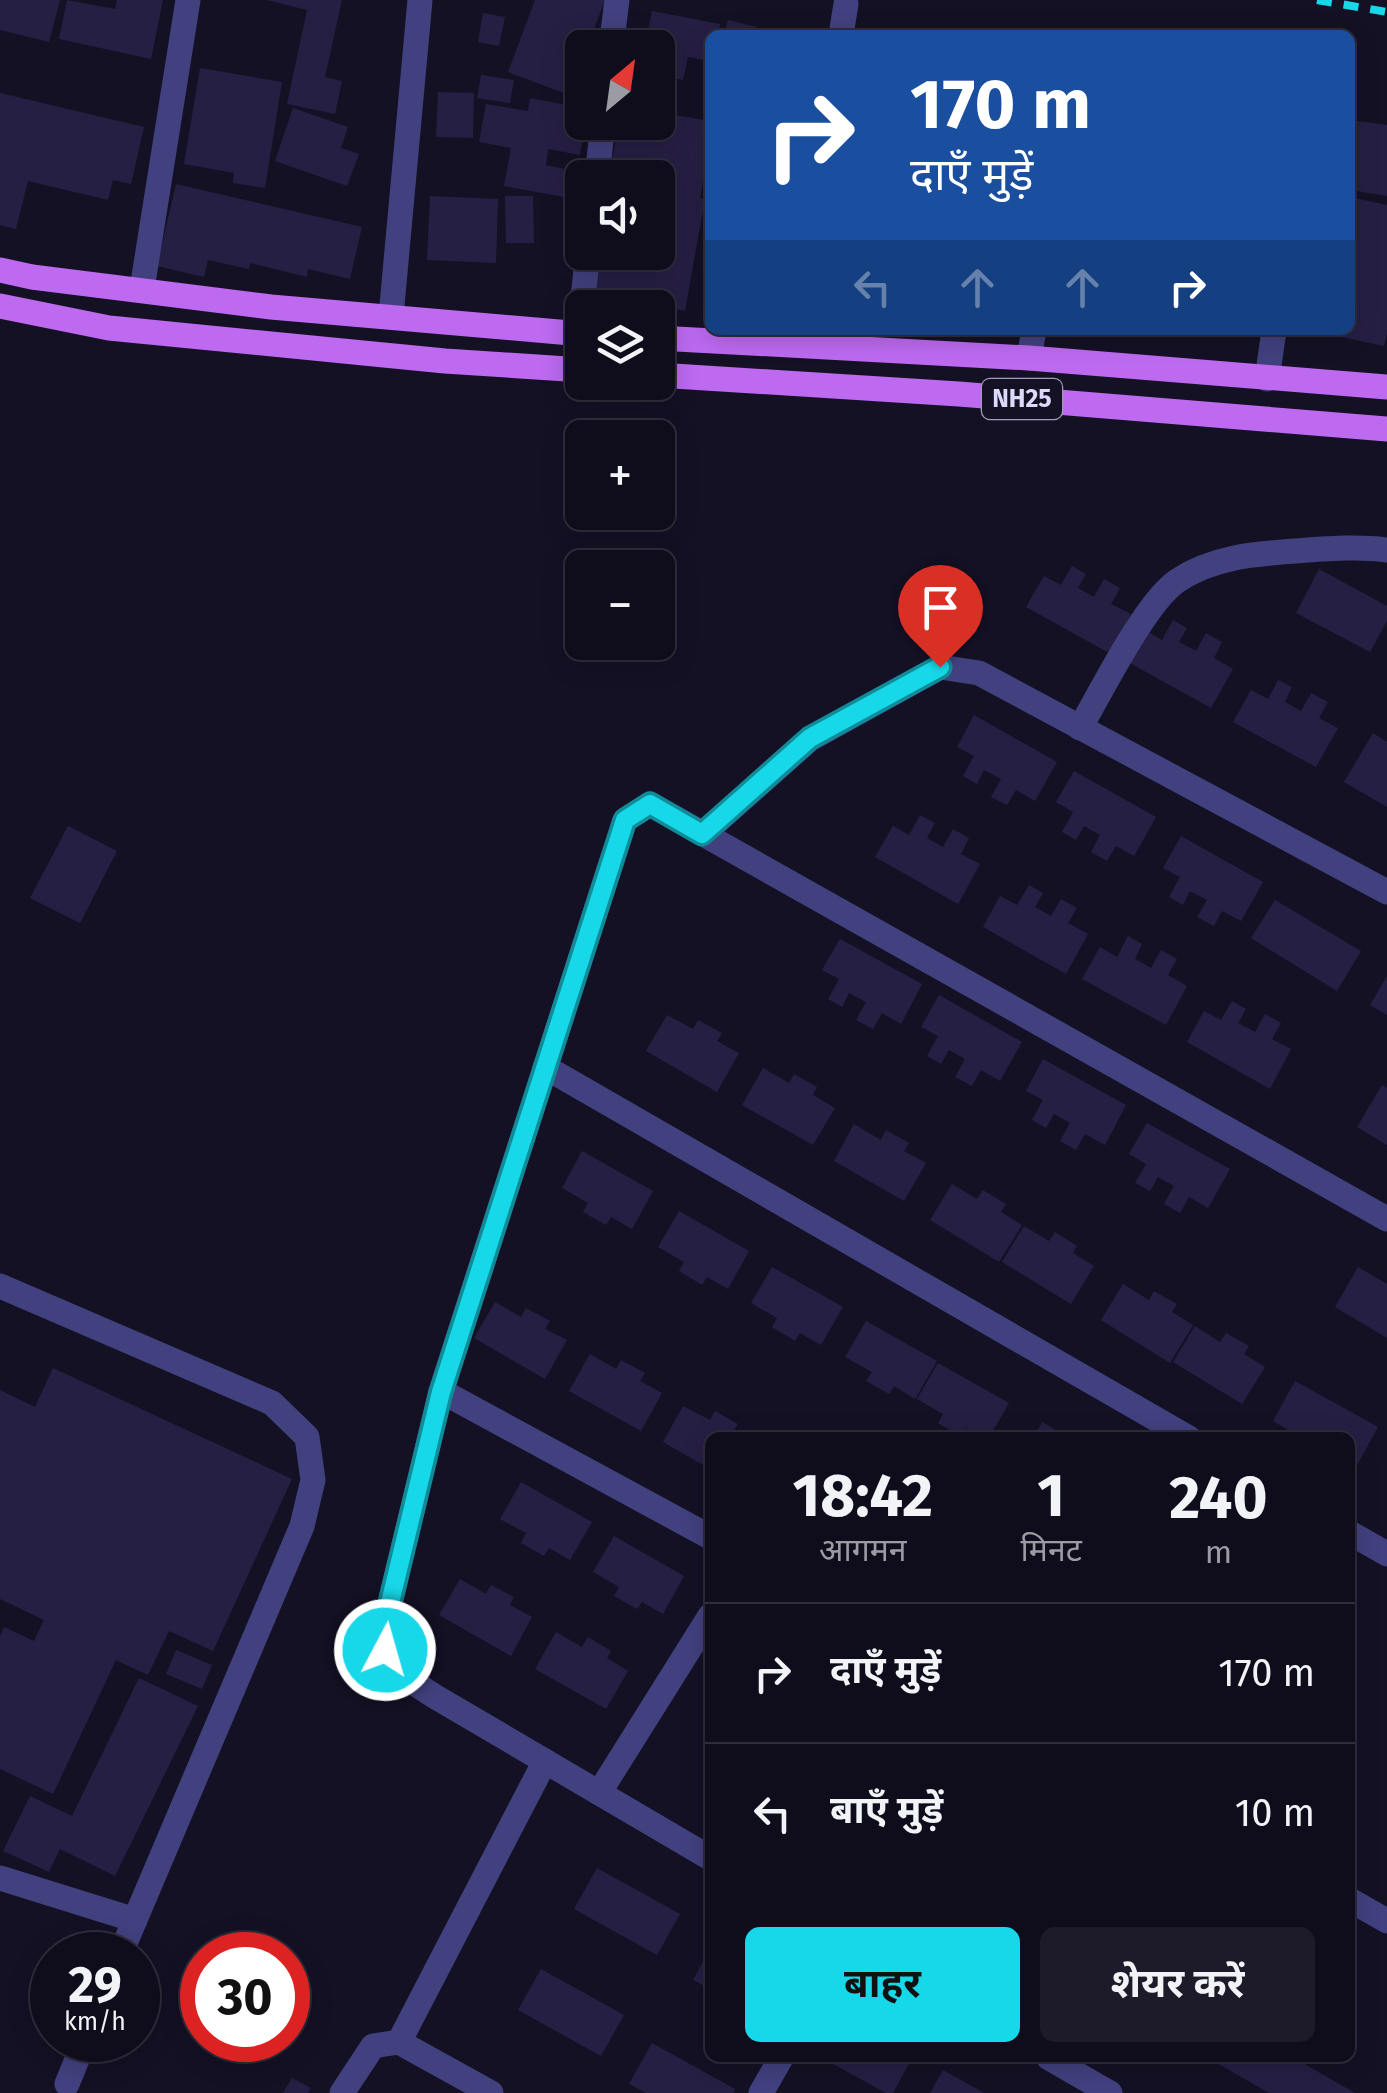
<!DOCTYPE html>
<html lang="hi">
<head>
<meta charset="utf-8">
<style>
  :root { --surface:#0f0d1c; --page:#1d1b29; --text:#f1f3f6; --muted:#9b9ca3; --line:#2f2d3b; --accent:#17d8e9 }
  body { margin:0; font-family:"Fira Sans","Noto Sans Devanagari",sans-serif; background:var(--page); color:var(--text); height:100vh; display:flex; flex-direction:column; font-size:38px; white-space:nowrap }
  * { box-sizing:border-box; margin:0 }
  p { font-size:32px; color:var(--muted) }
  .icon { flex:none; width:55px; height:55px; fill:none; stroke:currentColor; stroke-width:2; stroke-linecap:round; stroke-linejoin:round }
  .map { position:relative; flex:1; overflow:hidden }
  .sheet { position:absolute; left:705px; top:1432px; width:650px; height:630px; display:flex; flex-direction:column; background:var(--surface); border-radius:15px; box-shadow:0 5px 25px #0003,0 0 0 2px var(--line) }
  .sheet>* { flex:none }
  .banner { position:absolute; left:705px; top:30px; width:650px; height:305px; border-radius:15px; box-shadow:0 5px 25px #0003,0 0 0 2px var(--line); background:#1a4fa0; color:#fff; overflow:hidden }
  .needle { width:65px; rotate:29deg }
  .controls { position:absolute; left:565px; top:30px; display:grid; gap:20px }
  .controls a { display:grid; place-items:center; width:110px; height:110px; border-radius:15px; background:var(--surface); box-shadow:0 5px 25px #0003,0 0 0 2px var(--line); font-size:50px }
  .speed { position:absolute; left:30px; top:1932px; display:flex; gap:20px; font-size:50px; font-weight:700; text-align:center }
  .speed>* { display:grid; place-content:center; width:130px; height:130px; border-radius:50%; background:var(--surface); box-shadow:0 5px 25px #0003,0 0 0 2px var(--line); line-height:1 }
  .speed small { font-size:25px; font-weight:400 }
  .speed .limit { border:15px solid #d22; background:#fff; color:#111 }
  .pin { position:absolute; display:grid; place-items:center; width:85px; height:85px; color:#fff; margin:-102px -42px; border-radius:50% 50% 50% 0; rotate:-45deg; box-shadow:0 0 10px #0007 }
  .pin .icon { rotate:45deg }
  .me { position:absolute; width:110px; margin:-55px; rotate:6deg; stroke-linejoin:round; filter:drop-shadow(0 0 8px #0008) }
  .turn { display:flex; align-items:center; gap:35px; height:210px; padding:0 40px; font-size:45px }
  .turn .icon { width:130px; height:130px; stroke-width:2.5 }
  .turn b { display:block; font-size:70px; line-height:85px }
  .lanes { display:flex; align-items:center; height:95px; padding:0 40px; background:#0003; justify-content:center; gap:50px; direction:ltr }
  .lanes .off { opacity:.35 }
  .eta { display:flex; justify-content:space-evenly; align-items:center; height:170px; text-align:center }
  .eta b { font-size:60px; font-weight:700; line-height:70px }
  .button { display:flex; gap:20px; margin-top:auto; padding:20px 40px }
  .button a { flex:1; height:115px; border-radius:15px; background:var(--accent); color:#111; font-size:40px; font-weight:700; line-height:115px; text-align:center }
  .button a+a { background:var(--page); color:var(--text) }
  ul { padding:0; list-style:none }
  li { display:flex; align-items:center; gap:30px; height:140px; padding:0 40px; border-top:2px solid var(--line) }
  li div { flex:1 }
  li b { display:block; font-size:38px }
  li em { font-style:normal }
  .map>svg:first-child { display:block }
  .building { fill:#261f44 }
  .lines { fill:none; stroke-linecap:round; stroke-linejoin:round }
  .minor { stroke:#424180; stroke-width:25 }
  .major { stroke:#bd6af1; stroke-width:25 }
  .rail { stroke:#17d8e9; stroke-width:8; stroke-dasharray:15 12; stroke-linecap:butt }
  .route-casing { stroke:#0f8c97; stroke-width:25 }
  .route { stroke:#17d8e9; stroke-width:18 }
  .labels { text-anchor:middle; dominant-baseline:central; stroke-width:10; stroke-linejoin:round; paint-order:stroke }
  .shield { fill:#141125; stroke:#a09dbb; stroke-width:2.5 }
  .shield-label { font-size:25px; font-weight:bold; fill:#dcd9fb }
</style>
</head>
<body>
<div class="map">
<svg width="1387" height="2093" viewBox="0 0 1387 2093">
  <rect width="100%" height="100%" fill="#141125"/>
  <g class="building">
    <polygon points="0,0 60,0 49,42 0,30"/>
    <polygon points="67,0 115,9 117,0 163,0 151,59 59,39"/>
    <polygon points="267,0 342,0 325,77 342,81 335,114 287,104 307,10"/>
    <polygon points="535,0 605,0 587,48 582,48 582,60 569,95 508,72"/>
    <polygon points="652,11 720,24 718,35 710,35 710,61 688,57 683,80 658,75 658,48 645,48"/>
    <polygon points="483,13 505,17 499,46 478,42"/>
    <polygon points="728,20 757,27 755,35 724,35"/>
    <polygon points="200,68 282,82 265,188 233,183 234,173 184,164"/>
    <polygon points="481,75 514,80 510,103 477,98"/>
    <polygon points="438,92 474,93 473,138 436,137"/>
    <polygon points="0,93 144,127 131,184 113,180 108,200 28,181 16,229 0,225"/>
    <polygon points="530,98 582,108 582,122 586,122 580,155 548,149 546,165 574,171 569,198 504,186 511,148 479,142 486,104 528,111"/>
    <polygon points="293,108 348,127 341,148 359,154 347,186 275,161"/>
    <polygon points="658,112 710,121 710,140 700,198 705,199 685,311 588,293 595,252 658,252 658,178 609,178 619,122 658,122"/>
    <polygon points="1350,120 1387,125 1387,196 1350,190"/>
    <polygon points="176,184 362,227 350,279 308,269 307,277 250,263 249,269 208,260 204,277 157,266"/>
    <polygon points="430,196 498,199 496,263 427,260"/>
    <polygon points="505,196 533,196 534,243 506,243"/>
    <polygon points="1350,197 1387,205 1387,333 1384,346 1318,332 1350,330"/>
    <polygon points="1072,566 1086,574 1078,588 1094,597 1104,579 1120,588 1111,604 1131,614 1109,653 1026,607 1044,576 1061,585"/>
    <polygon points="1319,569 1387,606 1387,621 1370,652 1296,613"/>
    <polygon points="1173,620 1187,628 1179,642 1196,651 1206,633 1222,642 1214,658 1233,669 1211,708 1128,662 1145,630 1162,640"/>
    <polygon points="1278,680 1292,687 1285,702 1301,711 1311,693 1328,702 1319,718 1338,728 1316,767 1233,722 1251,690 1268,699"/>
    <polygon points="974,715 1057,762 1035,801 1016,790 1007,805 991,797 1001,779 984,770 977,784 963,776 974,756 957,747"/>
    <polygon points="1373,733 1387,742 1387,807 1344,782"/>
    <polygon points="1074,771 1156,817 1134,856 1116,846 1107,861 1091,852 1100,835 1084,826 1076,840 1062,832 1073,812 1056,802"/>
    <polygon points="920,815 935,823 927,838 943,847 953,829 969,838 961,854 980,864 958,904 875,857 893,826 909,835"/>
    <polygon points="68,826 117,851 80,923 30,898"/>
    <polygon points="1181,836 1263,882 1241,921 1222,911 1214,926 1197,917 1207,900 1190,891 1183,905 1169,897 1180,877 1163,868"/>
    <polygon points="1029,885 1043,893 1035,907 1051,916 1061,899 1077,908 1068,923 1088,934 1066,974 983,927 1000,896 1017,905"/>
    <polygon points="1275,900 1361,951 1337,991 1251,938"/>
    <polygon points="1128,936 1142,944 1135,959 1151,968 1161,950 1177,959 1168,975 1187,986 1166,1025 1082,979 1100,947 1117,957"/>
    <polygon points="840,939 922,984 901,1024 882,1013 873,1029 856,1020 866,1002 849,993 842,1007 828,999 839,979 822,970"/>
    <polygon points="1387,976 1387,1015 1370,1005"/>
    <polygon points="939,995 1022,1042 1000,1081 981,1070 972,1086 955,1077 965,1059 949,1050 941,1064 927,1056 938,1036 921,1027"/>
    <polygon points="1232,1001 1246,1009 1238,1023 1255,1032 1265,1014 1281,1023 1272,1039 1291,1049 1270,1089 1187,1042 1204,1011 1221,1020"/>
    <polygon points="667,1015 693,1029 698,1020 722,1033 717,1041 739,1053 717,1092 646,1051"/>
    <polygon points="1043,1059 1126,1105 1105,1145 1085,1134 1076,1150 1060,1141 1070,1123 1054,1114 1046,1128 1032,1120 1043,1100 1026,1091"/>
    <polygon points="763,1068 789,1083 794,1074 817,1087 813,1095 835,1108 813,1145 742,1105"/>
    <polygon points="1382,1085 1387,1088 1387,1145 1357,1127"/>
    <polygon points="1147,1123 1230,1169 1208,1208 1189,1197 1180,1213 1164,1204 1174,1186 1158,1177 1150,1191 1135,1183 1146,1164 1129,1154"/>
    <polygon points="854,1124 881,1140 886,1130 909,1143 904,1151 926,1163 904,1201 834,1161"/>
    <polygon points="582,1151 653,1191 632,1229 611,1217 606,1225 583,1212 588,1203 562,1188"/>
    <polygon points="952,1184 977,1199 983,1190 1006,1204 1001,1212 1022,1225 999,1262 930,1220"/>
    <polygon points="679,1211 749,1251 728,1289 707,1277 702,1285 679,1271 684,1262 658,1247"/>
    <polygon points="1024,1226 1049,1241 1055,1232 1077,1246 1073,1253 1094,1266 1071,1304 1002,1262"/>
    <polygon points="772,1267 843,1307 821,1345 800,1333 795,1341 772,1327 777,1318 751,1303"/>
    <polygon points="1358,1267 1387,1284 1387,1338 1335,1307"/>
    <polygon points="1123,1284 1149,1300 1154,1291 1177,1304 1172,1312 1193,1325 1170,1363 1101,1320"/>
    <polygon points="495,1302 521,1317 526,1308 550,1321 545,1329 567,1340 545,1379 474,1338"/>
    <polygon points="866,1321 937,1361 915,1399 894,1386 889,1394 866,1381 872,1372 845,1357"/>
    <polygon points="1195,1326 1220,1342 1226,1333 1249,1346 1244,1354 1265,1367 1242,1404 1173,1362"/>
    <polygon points="590,1354 616,1369 621,1360 645,1373 640,1381 662,1393 641,1431 569,1391"/>
    <polygon points="938,1363 1009,1403 989,1438 982,1438 966,1429 961,1437 938,1423 943,1414 917,1399"/>
    <polygon points="53,1368 292,1479 213,1651 169,1631 148,1675 116,1660 53,1794 0,1769 0,1636 4,1627 34,1641 44,1620 0,1599 0,1390 35,1407"/>
    <polygon points="1295,1381 1378,1427 1356,1467 1350,1464 1350,1438 1302,1438 1273,1421"/>
    <polygon points="683,1406 710,1420 715,1411 738,1424 733,1432 743,1438 710,1438 710,1469 663,1442"/>
    <polygon points="1042,1422 1070,1438 1034,1438"/>
    <polygon points="521,1482 592,1522 570,1560 549,1548 544,1556 521,1543 526,1533 500,1519"/>
    <polygon points="614,1536 684,1576 663,1614 642,1602 637,1609 614,1596 619,1587 593,1572"/>
    <polygon points="460,1579 486,1594 491,1585 514,1597 510,1605 532,1617 511,1656 439,1615"/>
    <polygon points="556,1632 582,1647 588,1637 611,1651 607,1658 628,1671 606,1709 535,1669"/>
    <polygon points="176,1650 212,1665 202,1689 166,1674"/>
    <polygon points="139,1678 198,1706 115,1876 60,1849 49,1872 3,1851 30,1796 72,1816"/>
    <polygon points="597,1868 680,1914 657,1955 574,1909"/>
    <polygon points="710,1949 710,1989 693,1980"/>
    <polygon points="541,1969 624,2015 601,2056 518,2010"/>
    <polygon points="652,2043 735,2089 733,2093 646,2093 629,2084"/>
    <polygon points="822,2058 912,2058 893,2093 886,2093"/>
    <polygon points="1208,2058 1294,2058 1355,2093 1269,2093"/>
    <polygon points="943,2070 984,2093 930,2093"/>
    <polygon points="292,2078 311,2088 308,2093 283,2093"/>
  </g>
  <g class="lines">
    <g class="minor">
      <polyline points="841,35 846,4"/>
      <polyline points="611,48 617,0"/>
      <polyline points="597,178 603,122"/>
      <polyline points="142,289 188,0"/>
      <polyline points="391,316 420,0"/>
      <polyline points="579,334 588,252"/>
      <polyline points="1029,358 1034,330"/>
      <polyline points="1267,379 1274,330"/>
      <path d="M1080,728C1101,692 1145,603 1177,581C1212,557 1254,554 1295,551C1325,549 1357,546 1387,550"/>
      <polyline points="703,834 810,739 940,667 979,673 1387,892"/>
      <polyline points="545,1067 1189,1438"/>
      <polyline points="0,1286 272,1403 307,1437 313,1480 302,1526 120,1955"/>
      <polyline points="441,1391 710,1537"/>
      <polyline points="1350,1533 1387,1554"/>
      <polyline points="599,1793 710,1616"/>
      <polyline points="710,1858 434,1696 402,1675 385,1650 389,1607 441,1391 625,820 650,804 1387,1219"/>
      <polyline points="0,1878 135,1920"/>
      <polyline points="1350,1900 1387,1921"/>
      <polyline points="399,2042 545,1761"/>
      <polyline points="1049,2058 1110,2093"/>
      <polyline points="67,2084 85,2040"/>
      <polyline points="342,2093 373,2046 399,2042 491,2093"/>
      <polyline points="761,2093 781,2058"/>
    </g>
    <g class="major">
      <polyline points="0,270 32,277 271,307 582,334"/>
      <polyline points="0,306 109,328 445,361 582,370"/>
      <polyline points="658,338 1029,358 1387,387"/>
      <polyline points="658,375 959,394 1387,429"/>
    </g>
    <polyline class="rail" points="1317,0 1387,12"/>
  </g>
  <g class="lines">
    <defs>
      <polyline id="route" points="385,1650 389,1607 441,1392 625,820 650,804 702,834 810,738 940,667"/>
    </defs>
    <use href="#route" class="route-casing"/>
    <use href="#route" class="route"/>
  </g>
  <g class="labels">
    <rect class="shield" x="982" y="379" width="80" height="40" rx="8"/>
    <g class="shield-label">
      <text x="1022" y="399">NH25</text>
    </g>
  </g>
</svg>
<div class="controls">
<a><svg class="needle" viewBox="-14 -14 28 28"><path d="M0-13l5 13h-10z" fill="#e53935"/><path d="M0 13l5-13h-10z" fill="#9b9ca3"/></svg></a>
<a><svg class="icon" aria-label="sound" viewBox="0 0 24 24"><path d="M4 9h4l5-4v14l-5-4H4zM17 9q2 3 0 6"/></svg></a>
<a><svg class="icon" aria-label="layers" viewBox="0 0 24 24"><path d="M12 4l9 5-9 5-9-5zM3 14l9 5 9-5"/></svg></a>
<a>+</a>
<a>−</a>
</div>
<div class="speed"><div>29<small>km/h</small></div><div class="limit">30</div></div>
<div class="pin" style="left:940px;top:667px;background:#d93025"><svg class="icon" aria-label="arrive" viewBox="0 0 24 24"><path d="M6 21V4h12l-3 4 3 4H6"/></svg></div>
<svg class="me" style="left:385px;top:1650px" viewBox="-20 -20 40 40"><circle r="17" fill="#17d8e9" stroke="#fff" stroke-width="3"/><path d="M0-11L8 9 0 5-8 9z" fill="#fff"/></svg>
<div class="banner">
<div class="turn"><svg class="icon" aria-label="right" viewBox="0 0 24 24"><path d="M7 20v-9h11M14 6l5 5-5 5"/></svg><div><b>170 m</b>दाएँ मुड़ें</div></div>
<div class="lanes"><svg class="icon off" aria-label="left" viewBox="0 0 24 24"><path d="M17 20v-9H6M10 6l-5 5 5 5"/></svg><svg class="icon off" aria-label="ahead" viewBox="0 0 24 24"><path d="M12 20V5M6 11l6-6 6 6"/></svg><svg class="icon off" aria-label="ahead" viewBox="0 0 24 24"><path d="M12 20V5M6 11l6-6 6 6"/></svg><svg class="icon" aria-label="right" viewBox="0 0 24 24"><path d="M7 20v-9h11M14 6l5 5-5 5"/></svg></div>
</div>
<section class="sheet">
<div class="eta">
<div><b>18:42</b><p>आगमन</p></div>
<div><b>1</b><p>मिनट</p></div>
<div><b>240</b><p>m</p></div>
</div>
<ul>
<li><svg class="icon" aria-label="right" viewBox="0 0 24 24"><path d="M7 20v-9h11M14 6l5 5-5 5"/></svg><div><b>दाएँ मुड़ें</b></div><em>170 m</em></li>
<li><svg class="icon" aria-label="left" viewBox="0 0 24 24"><path d="M17 20v-9H6M10 6l-5 5 5 5"/></svg><div><b>बाएँ मुड़ें</b></div><em>10 m</em></li>
</ul>
<div class="button"><a>बाहर</a><a>शेयर करें</a></div>
</section>
</div>
</body>
</html>
